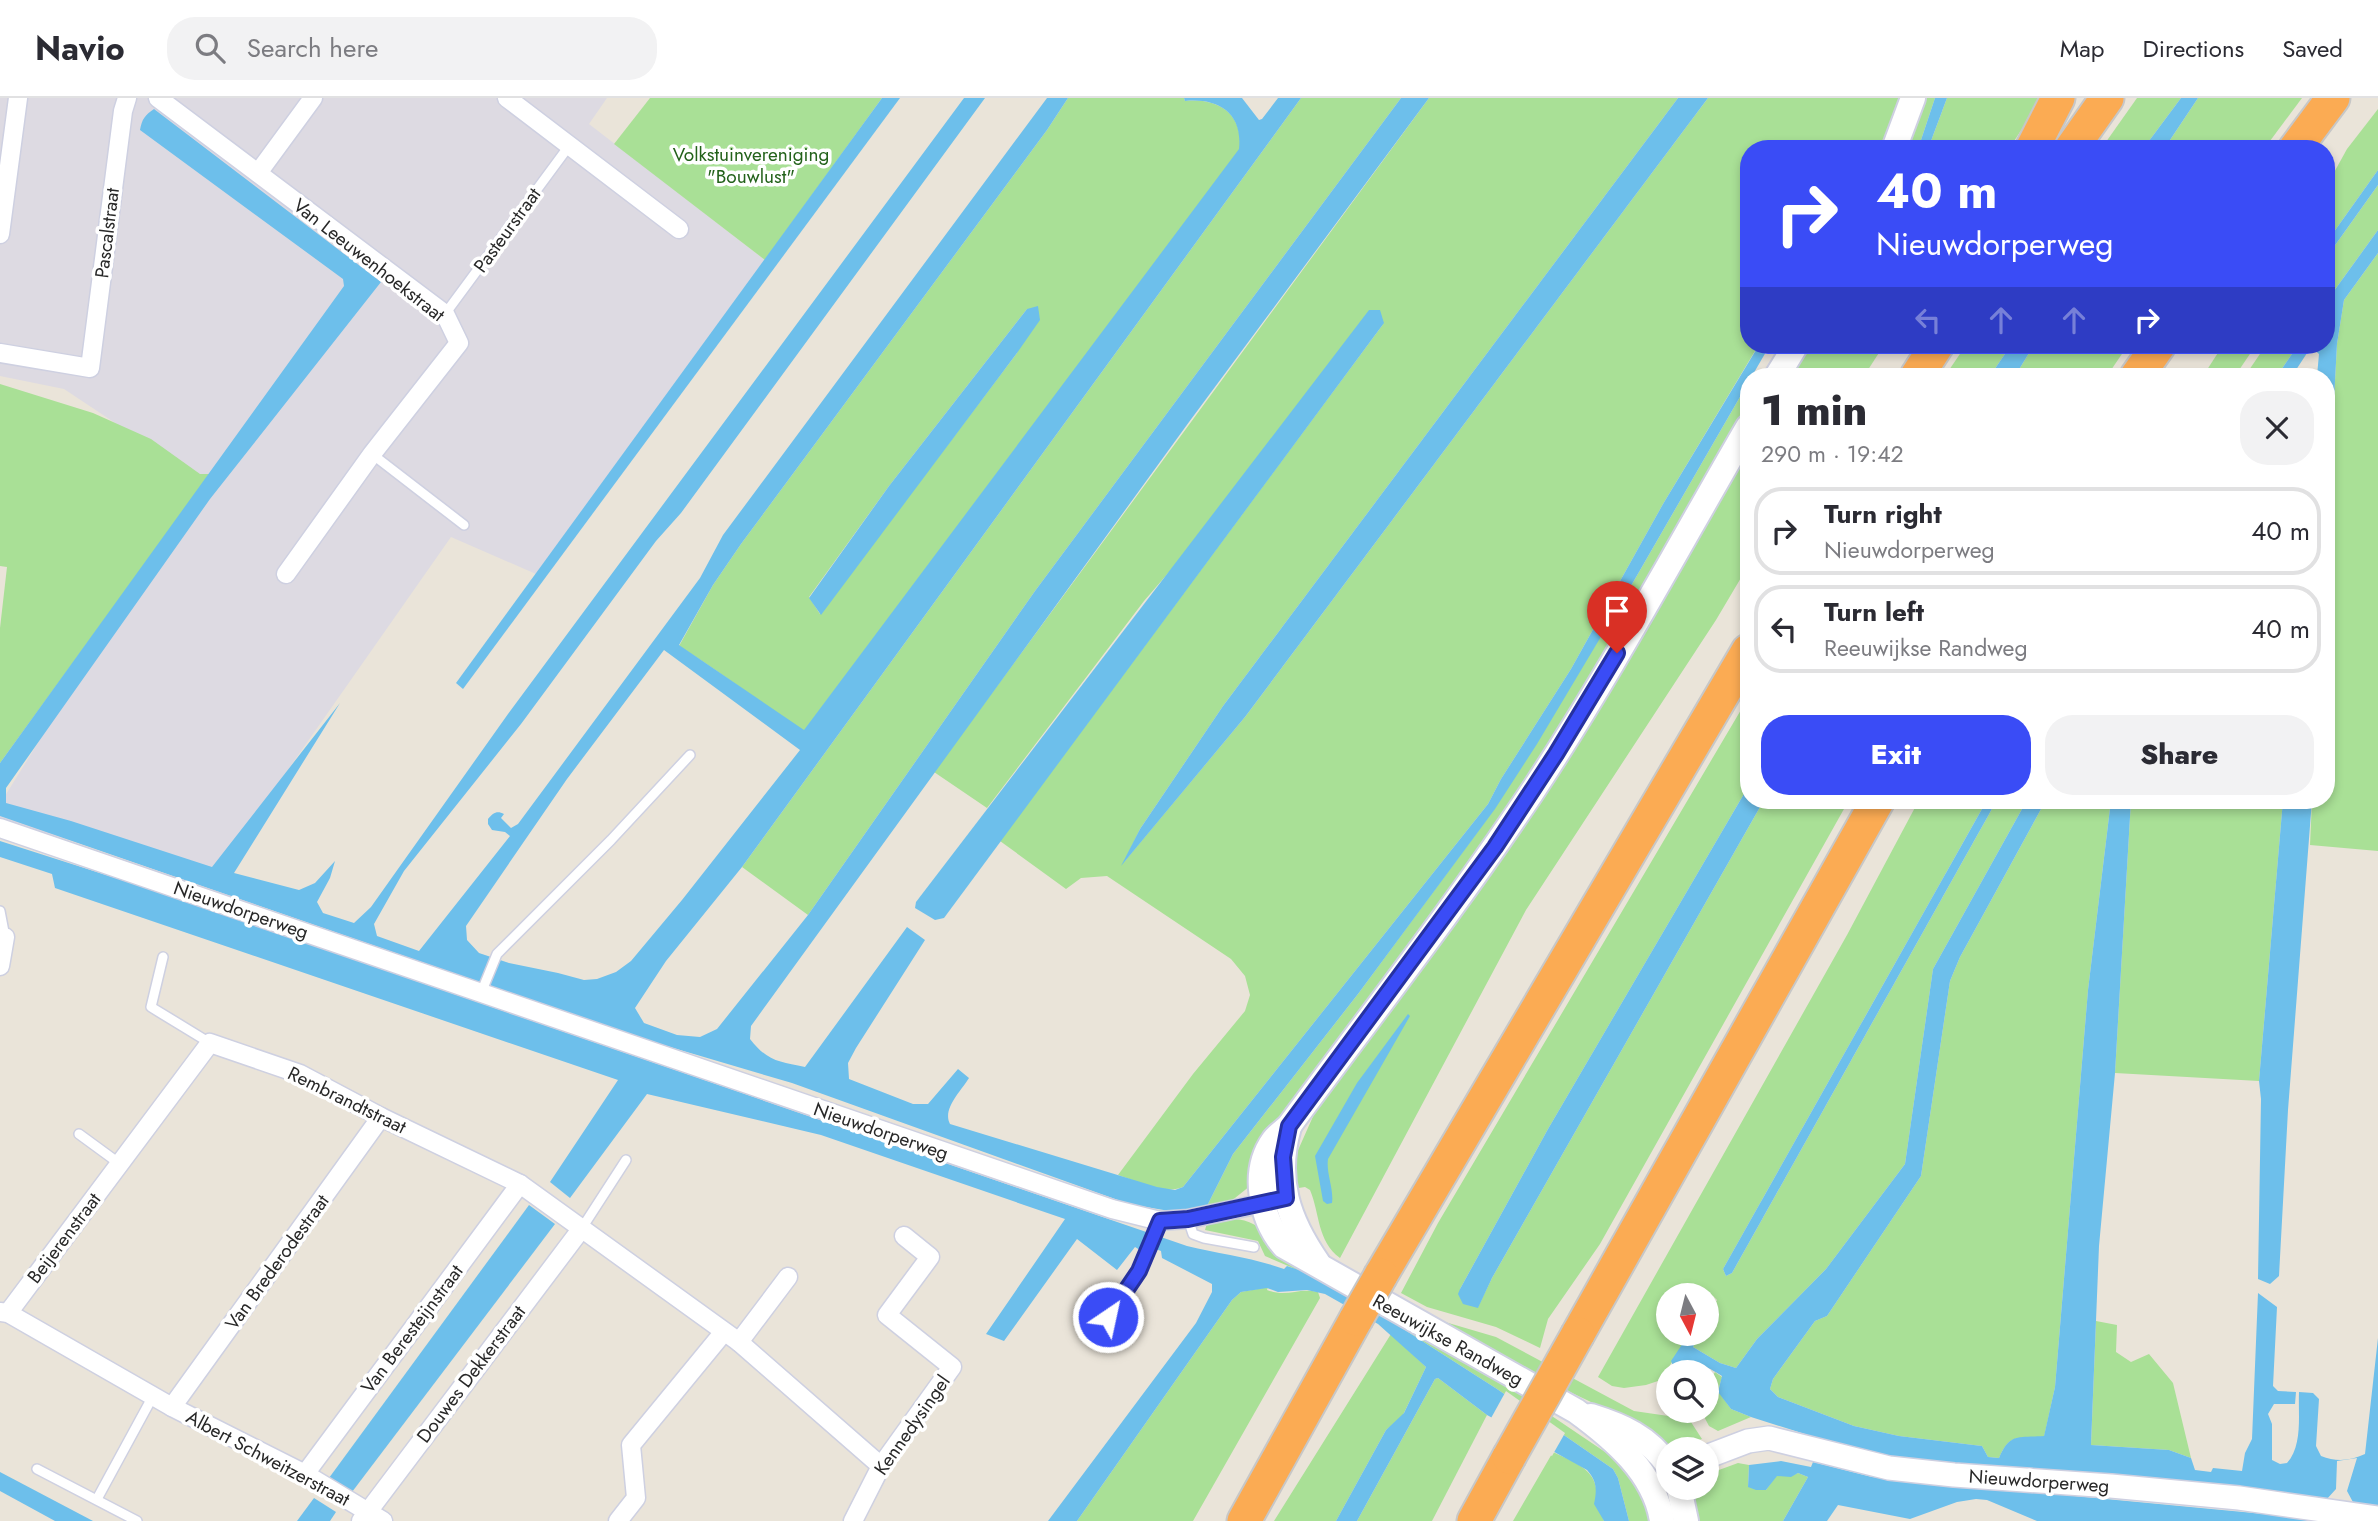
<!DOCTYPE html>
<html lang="en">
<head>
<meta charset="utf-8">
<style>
  :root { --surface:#fff; --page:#f2f2f3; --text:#2b2b33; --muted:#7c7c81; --line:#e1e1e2; --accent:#3a4cf6 }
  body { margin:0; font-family:Jost,sans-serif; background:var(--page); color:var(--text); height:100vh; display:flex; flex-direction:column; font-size:26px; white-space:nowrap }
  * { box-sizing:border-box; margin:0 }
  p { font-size:23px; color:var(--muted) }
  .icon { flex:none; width:38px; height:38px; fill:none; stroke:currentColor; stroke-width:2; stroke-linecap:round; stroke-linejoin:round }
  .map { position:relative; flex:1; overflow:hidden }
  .sheet { position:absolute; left:1740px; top:270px; width:595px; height:441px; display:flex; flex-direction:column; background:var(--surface); border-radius:28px; box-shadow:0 4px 10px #0003 }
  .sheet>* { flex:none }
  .banner { position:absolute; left:1740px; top:42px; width:595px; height:214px; border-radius:28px; box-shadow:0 4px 10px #0003; background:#3a4cf6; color:#fff; overflow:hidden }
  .needle { width:46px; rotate:173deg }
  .buttons { position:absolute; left:1656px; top:1185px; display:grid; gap:14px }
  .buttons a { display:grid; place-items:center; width:63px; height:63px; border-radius:50%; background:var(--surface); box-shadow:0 4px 10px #0003; font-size:35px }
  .pin { position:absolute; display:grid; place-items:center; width:60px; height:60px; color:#fff; margin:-72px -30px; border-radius:50% 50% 50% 0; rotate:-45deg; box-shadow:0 0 7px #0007 }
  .pin .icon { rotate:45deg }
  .me { position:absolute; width:77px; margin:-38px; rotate:34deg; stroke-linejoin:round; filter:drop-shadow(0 0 5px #0008) }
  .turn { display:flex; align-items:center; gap:24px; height:147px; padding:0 21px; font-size:32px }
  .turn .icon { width:91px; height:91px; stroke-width:2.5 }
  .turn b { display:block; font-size:49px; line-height:60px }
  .lanes { display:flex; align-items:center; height:66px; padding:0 21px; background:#0003; justify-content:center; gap:35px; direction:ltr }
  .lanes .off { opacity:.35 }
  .round { display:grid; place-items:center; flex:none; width:74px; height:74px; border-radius:28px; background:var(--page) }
  .overview { display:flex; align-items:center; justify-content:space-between; height:119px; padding:0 21px }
  h1 { font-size:42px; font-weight:800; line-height:52px }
  .button { display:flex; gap:14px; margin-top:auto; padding:14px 21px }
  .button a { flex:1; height:80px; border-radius:28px; background:var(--accent); color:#fff; font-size:28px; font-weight:800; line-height:80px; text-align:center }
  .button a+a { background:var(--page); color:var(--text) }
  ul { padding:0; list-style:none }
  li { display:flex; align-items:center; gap:21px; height:88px; margin:0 14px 10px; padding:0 7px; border:4px solid var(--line); border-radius:28px }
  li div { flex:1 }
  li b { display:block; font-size:26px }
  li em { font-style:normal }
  header { display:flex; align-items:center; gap:42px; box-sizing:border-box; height:98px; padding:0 35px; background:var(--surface); border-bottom:2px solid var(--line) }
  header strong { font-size:33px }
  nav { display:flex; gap:38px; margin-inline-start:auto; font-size:24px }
  .search { width:490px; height:63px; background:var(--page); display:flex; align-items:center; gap:18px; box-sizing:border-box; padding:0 24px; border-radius:28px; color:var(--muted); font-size:26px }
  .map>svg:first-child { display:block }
  .industrial { fill:#dddae2 }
  .green { fill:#a9e096; fill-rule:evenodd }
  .water { fill:#6dbfeb; fill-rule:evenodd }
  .pier { fill:#eae4d9 }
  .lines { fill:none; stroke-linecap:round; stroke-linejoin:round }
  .service-casing { stroke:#ced0e1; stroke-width:12 }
  .minor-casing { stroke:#ced0e1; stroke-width:21 }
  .tertiary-casing { stroke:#ced0e1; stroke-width:26 }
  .secondary-casing { stroke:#ced0e1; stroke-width:28 }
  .motorway-casing { stroke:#c7c7c7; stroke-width:37 }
  .service { stroke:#fff; stroke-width:9 }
  .minor { stroke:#fff; stroke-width:18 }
  .tertiary { stroke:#fff; stroke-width:23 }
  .secondary { stroke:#fff; stroke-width:24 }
  .motorway { stroke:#fbab53; stroke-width:33 }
  .motorway-bridge-casing { stroke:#c7c7c7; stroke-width:37; stroke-linecap:butt }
  .motorway-bridge { stroke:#fbab53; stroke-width:33 }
  .route-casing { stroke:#2631a0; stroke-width:18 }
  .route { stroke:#3a4cf6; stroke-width:12 }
  .labels { text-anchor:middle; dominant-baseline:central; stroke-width:7; stroke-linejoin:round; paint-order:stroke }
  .park-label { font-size:19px; fill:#23621a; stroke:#fff }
  .street-label { font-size:19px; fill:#282828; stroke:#fff }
</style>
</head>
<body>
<header>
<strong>Navio</strong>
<div class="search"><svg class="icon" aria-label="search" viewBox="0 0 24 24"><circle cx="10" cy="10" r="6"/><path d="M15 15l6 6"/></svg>Search here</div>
<nav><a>Map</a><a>Directions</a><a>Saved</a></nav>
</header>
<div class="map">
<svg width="2378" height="1423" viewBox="0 0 2378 1423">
  <rect width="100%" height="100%" fill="#eae4d9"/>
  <polygon class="industrial" points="0,0 607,0 589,26 765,162 536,476 451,439 210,783 0,722 0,706 201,382 64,291 0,278"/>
  <g class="green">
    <polygon points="650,0 882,0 765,162 614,46"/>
    <path d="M1068,0H1184L1185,3C1217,0 1243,14 1240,51L804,633C762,606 722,575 679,548L713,487L741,446L1047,32ZM1027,211L1017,255L820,516L809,499L889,388Z"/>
    <polygon points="1301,0 1401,0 1035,493 808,817 742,769"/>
    <path d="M1429,0H1678L1223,608L1140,731L1124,764L1245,619L1708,0H1899L1881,51H1748V247L1758,248L1663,406L1571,571L1501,681L1488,706L1183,1089C1165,1097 1137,1083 1118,1077L1193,976L1245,913L1250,897L1245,878L1231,861L1107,778L1081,780L1066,791L1000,743L1384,225L1144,503L987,710L934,674Z"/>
    <polygon points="1924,0 1935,0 1918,51 1905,51"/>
    <polygon points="1947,0 2042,0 2009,51 1928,51"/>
    <polygon points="2137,0 2181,0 2143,51 2101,51"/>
    <polygon points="2198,0 2302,0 2264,51 2164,51"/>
    <polygon points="2378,11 2378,72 2326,145 2326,89 2347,51"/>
    <polygon points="2378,87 2378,132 2326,204 2326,160"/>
    <polygon points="2378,155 2378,753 2310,747 2312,702 2326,702 2326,451 2337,246 2344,202"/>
    <polygon points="1807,247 1884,247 1864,278 1789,278"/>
    <polygon points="1966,247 2011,247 1990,278 1945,278"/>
    <polygon points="2034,247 2128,247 2107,278 2015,278"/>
    <polygon points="2223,247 2256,247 2235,278 2203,278"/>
    <polygon points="2266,247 2298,247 2277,278 2245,278"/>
    <polygon points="1748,285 1748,307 1611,544 1510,707 1398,863 1250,1088 1230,1104 1207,1108 1233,1056 1358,896 1495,710 1624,500"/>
    <polygon points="0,286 93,315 151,341 200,376 210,376 0,665 0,530 7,469 0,468"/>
    <path d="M1748,349V468L1716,522L1526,812L1340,1160C1317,1143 1320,1116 1310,1092L1305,1089L1292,1091L1295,1059L1315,1014L1391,908Z"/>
    <polygon points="1748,600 1748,689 1548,1031 1460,1191 1478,1209 1492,1180 1764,702 1849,702 1600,1146 1548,1221 1540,1250 1496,1229 1427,1209 1401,1195 1438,1125"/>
    <polygon points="1919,702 1987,702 1723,1171 1726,1178 1732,1175 1997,702 2027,702 1933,871 1905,1066 1826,1171 1757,1241 1736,1270 1720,1265 1693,1249 1700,1236 1706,1236 1706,1223 1717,1202 1713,1198 1706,1204 1706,1197 1668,1197 1668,1236 1689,1236 1661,1282 1646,1287 1624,1290 1612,1288 1598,1279 1847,837"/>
    <path d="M2046,702H2111L2088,892L2055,1289L2044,1339C2019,1341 2010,1334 1999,1360L1988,1359L1982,1348L1899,1338L1854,1328L1778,1299L1770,1291L1773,1281L1815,1223L1827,1218L1921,1078L1950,883L1960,859Z"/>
    <polygon points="2131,702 2283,702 2259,983 2115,975"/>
    <path d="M1234,1121C1264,1121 1285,1158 1307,1176L1265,1158L1258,1143L1205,1132L1207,1125Z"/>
    <path d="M1268,1189L1267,1192C1288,1200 1298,1189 1318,1194L1320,1200L1193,1423H1077L1232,1202L1241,1194Z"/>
    <polygon points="1428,1219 1496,1239 1634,1313 1689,1321 1702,1341 1682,1347 1667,1346 1610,1313 1515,1268"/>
    <polygon points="2096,1223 2117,1227 2116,1254 2131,1264 2149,1256 2173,1285 2191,1360 2169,1352 2091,1347"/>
    <polygon points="1394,1225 1500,1283 1617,1362 1635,1380 1654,1423 1629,1423 1618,1380 1613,1371 1497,1291"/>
    <polygon points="1391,1236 1426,1269 1402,1319 1386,1332 1336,1423 1274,1423"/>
    <polygon points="1715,1274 1722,1279 1718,1293 1731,1311 1751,1319 1718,1333 1709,1328 1701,1313 1706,1312 1706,1289"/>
    <polygon points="1438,1280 1487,1317 1432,1423 1357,1423 1435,1281"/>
    <path d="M1553,1354C1569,1362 1593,1369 1596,1390C1598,1402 1599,1411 1604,1423H1513Z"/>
    <polygon points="1738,1365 1749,1367 1748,1388 1766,1392 1776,1378 1791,1378 1798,1375 1808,1379 1783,1423 1695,1423 1694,1403 1697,1390 1706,1390 1708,1376"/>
  </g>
  <g class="water">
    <polygon points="882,0 900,0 463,591 456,585"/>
    <path d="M964,0H985L681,415L656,443L521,626L404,773L374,826L377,838L419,853L510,738L505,734L492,732L488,726V721C493,715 497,712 504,716L501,720L511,730L518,726L700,480L723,437L1047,0H1068L1047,32L741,446L713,487L679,547L804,632L1239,51C1243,14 1217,0 1185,3L1184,0H1242L1259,22L1262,21L1278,0H1301L742,769L666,863L635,910L644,925L677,937L700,939L717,931L808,817L1035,493L1401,0H1429L1189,324L751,928L750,941C767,963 779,964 805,969L907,829L925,842L856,950L848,965L849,981L913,1006H928L958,971L969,980C961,993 942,1011 950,1026L1157,1089L1175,1092L1183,1089L1488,706L1501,681L1571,571L1663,406L1759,247H1770L1752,278H1748V285L1624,500L1537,646L1495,711L1358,896L1233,1056L1207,1108L1175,1114L1129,1106L792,985L643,941L0,718V665L344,188L343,181L140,32C142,21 145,17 154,11L381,184L210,401L6,690V705L71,723L212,769L340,605L234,775L299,792L315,785L335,763L330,780L317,804L323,815L354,825L371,809L508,616ZM664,552L800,652L682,802L631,863L616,874L597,881L584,882L558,875L509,865L479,855L467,842L466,828L567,681Z"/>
    <polygon points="1678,0 1708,0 1245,619 1121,768 1140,731 1223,608"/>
    <polygon points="1935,0 1947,0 1928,51 1918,51"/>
    <polygon points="2181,0 2198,0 2164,51 2143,51"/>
    <polygon points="2378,72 2378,87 2326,160 2326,145"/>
    <polygon points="2378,132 2378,155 2344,202 2337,246 2326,451 2326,278 2317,278 2319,256 2311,249 2292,278 2277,278 2298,247 2326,247 2326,204"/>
    <polygon points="1038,208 1040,222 1017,255 821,517 809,500 889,388 1027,211"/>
    <polygon points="1369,212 1380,212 1384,225 944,820 935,822 915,810 916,804"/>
    <polygon points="2011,247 2034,247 2015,278 1990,278"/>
    <polygon points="1748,689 1748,702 1764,702 1492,1180 1478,1210 1463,1206 1458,1196 1460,1191 1548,1031"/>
    <polygon points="1987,702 1997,702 1732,1175 1726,1178 1723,1171"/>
    <path d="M2027,702H2046L1960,859L1950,883L1921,1078L1827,1218L1815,1223L1773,1281L1770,1291L1778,1299L1854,1328L1899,1338L1982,1348L1988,1359L1999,1360C2010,1334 2019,1340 2044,1338L2055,1289L2088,892L2111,702H2131L2115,975L2099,1148L2091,1347L2169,1352L2191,1360L2195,1372L2211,1374L2213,1370L2242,1373L2245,1355L2252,1341L2258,1195L2277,1209L2273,1288L2278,1293L2296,1294L2295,1306H2274L2268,1316L2272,1326V1362L2280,1366L2287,1365C2303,1347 2298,1317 2299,1294L2313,1295L2319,1301L2316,1348L2321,1358C2336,1364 2350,1363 2365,1356L2378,1240V1409L1892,1359L1849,1350L1751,1319L1731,1311L1718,1294L1722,1278C1714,1273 1706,1267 1697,1268L1692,1274H1676L1671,1263L1689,1236H1700L1693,1249L1720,1265L1736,1270L1757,1241L1826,1171L1905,1066L1933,871Z"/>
    <polygon points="2283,702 2312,702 2288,1012 2279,1178 2270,1186 2258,1181 2261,1001 2259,983"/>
    <path d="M0,743L128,784L1187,1148C1220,1156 1254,1160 1284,1171L1287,1168L1302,1173L1394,1225L1497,1291L1613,1371L1618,1380L1629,1423H1604L1594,1406C1597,1392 1597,1383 1587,1372L1487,1317L1438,1280L1435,1281L1357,1423H1336L1386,1332L1404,1315L1426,1269L1378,1226L1325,1196L1307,1192L1278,1194L1267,1190L1241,1194L1232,1202L1077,1423H1048L1196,1225L1212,1194V1186L1162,1160L1161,1153L1148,1148L1143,1154L1135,1149L1117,1172L1077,1141L1004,1243L986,1236L1065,1121L821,1037L647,996L570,1100L550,1084L618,982L55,790L52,776L0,759Z"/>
    <path d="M1408,916L1410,918L1328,1061C1326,1076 1334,1090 1332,1105L1327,1106L1323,1103L1315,1058L1357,985Z"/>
    <polygon points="529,1107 555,1126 352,1394 329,1380"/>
    <polygon points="1781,1363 1811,1369 1813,1364 1872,1379 2339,1423 2037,1423 1987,1402 1976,1401 1957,1404 1910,1421 1838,1407 1827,1423 1783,1423 1808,1379 1798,1375 1791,1379 1777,1378 1766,1392 1756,1392 1748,1389 1749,1367"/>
    <polygon points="0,1374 93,1423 55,1423 0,1393"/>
    <polygon points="314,1400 336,1414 330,1423 297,1423"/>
  </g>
  <g class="pier">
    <polygon points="1506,1293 1565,1335 1552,1358 1490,1322"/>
    <polygon points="2357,1360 2347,1393 2354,1406 2326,1402 2336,1391 2337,1363"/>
  </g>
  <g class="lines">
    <defs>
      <g id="service">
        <polyline points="445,216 569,48"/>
        <polyline points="372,356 464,427"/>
        <polyline points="0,813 5,839"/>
        <polyline points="163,859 151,909 210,945"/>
        <polyline points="481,895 497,856 611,742 690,657"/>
        <polyline points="79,1036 120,1066"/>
        <polyline points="1188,1121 1193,1136 1204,1140 1254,1149"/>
        <polyline points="582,1130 626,1062"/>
        <polyline points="1108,1219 1139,1173 1160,1123"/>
        <polyline points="37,1371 137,1423"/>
        <polyline points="97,1401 153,1298"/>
      </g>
      <g id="minor">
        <polyline points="158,0 445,216 459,245 372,356 286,476"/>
        <polyline points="507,0 679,131"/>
        <polyline points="258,75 313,0"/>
        <polyline points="0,136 18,0"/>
        <polyline points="0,255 90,270 123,13 127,0"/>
        <polyline points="0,730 1112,1111 1160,1123 1188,1121 1274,1103"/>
        <polyline points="0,868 5,839"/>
        <polyline points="0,1214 8,1215 172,1309 305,1376 383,1423"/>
        <polyline points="8,1215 210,945 300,976 381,1019 520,1086 739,1244 881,1368"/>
        <polyline points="739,1244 788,1179"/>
        <polyline points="172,1309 381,1019"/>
        <polyline points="305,1376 520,1086"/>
        <polyline points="361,1423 582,1130"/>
        <polyline points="618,1423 636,1400 631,1347 723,1235"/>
        <polyline points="853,1423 881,1368 952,1269 887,1217 930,1159 904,1138"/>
      </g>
      <polyline id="tertiary" points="1706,1359 1748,1343 1769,1340 1889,1370 1954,1377 2111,1388 2239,1400 2378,1420"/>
      <g id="secondary">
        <polyline points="1894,51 1913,0"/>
        <polyline points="1777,278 1796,247"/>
        <path d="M1289,1029C1274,1081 1288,1122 1318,1165"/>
        <path d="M1591,1318C1623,1328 1648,1339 1668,1367"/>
        <polyline points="1679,1390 1686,1423"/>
        <path d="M1662,1423C1655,1375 1613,1340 1576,1313L1284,1148C1261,1122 1251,1074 1273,1043C1277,1037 1284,1033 1289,1028C1371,917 1456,808 1532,694C1610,576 1677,451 1748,329"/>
      </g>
      <g id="motorway">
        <polyline points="2032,51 2058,0"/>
        <polyline points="2071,51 2107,0"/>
        <polyline points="2295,51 2333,0"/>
        <polyline points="1917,278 1937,247"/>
        <polyline points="2137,278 2159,247"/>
        <polyline points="1381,1177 1748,553"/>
        <polyline points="1578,1236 1878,702"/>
        <polyline points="1244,1423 1356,1221"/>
        <polyline points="1474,1423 1509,1359"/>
      </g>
    </defs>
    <use href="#service" class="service-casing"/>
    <use href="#minor" class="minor-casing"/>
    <use href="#tertiary" class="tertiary-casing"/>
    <use href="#secondary" class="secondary-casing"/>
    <use href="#motorway" class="motorway-casing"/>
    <use href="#service" class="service"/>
    <use href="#minor" class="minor"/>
    <use href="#tertiary" class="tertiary"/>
    <use href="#secondary" class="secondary"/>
    <use href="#motorway" class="motorway"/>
    <defs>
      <g id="motorway-bridge">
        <polyline points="1356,1221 1381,1177"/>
        <polyline points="1509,1359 1578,1236"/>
      </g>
    </defs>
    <use href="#motorway-bridge" class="motorway-bridge-casing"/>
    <use href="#motorway-bridge" class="motorway-bridge"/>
  </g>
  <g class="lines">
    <defs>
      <polyline id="route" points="1108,1219 1139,1173 1160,1123 1188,1121 1286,1100 1283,1059 1289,1028 1495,749 1556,656 1617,555"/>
    </defs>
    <use href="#route" class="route-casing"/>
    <use href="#route" class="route"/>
  </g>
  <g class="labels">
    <g class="park-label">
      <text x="751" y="56">Volkstuinvereniging<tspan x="751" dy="22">"Bouwlust"</tspan></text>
    </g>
    <g class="street-label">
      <text transform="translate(507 132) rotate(-54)">Pasteurstraat</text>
      <text transform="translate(107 135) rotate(-83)">Pascalstraat</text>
      <text transform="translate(369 162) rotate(38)">Van Leeuwenhoekstraat</text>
      <text transform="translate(241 812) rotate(19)">Nieuwdorperweg</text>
      <text transform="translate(347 1002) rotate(26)">Rembrandtstraat</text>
      <text transform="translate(881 1033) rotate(19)">Nieuwdorperweg</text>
      <text transform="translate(64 1140) rotate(-53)">Beijerenstraat</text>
      <text transform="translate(277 1164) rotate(-54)">Van Brederodestraat</text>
      <text transform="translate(412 1231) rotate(-53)">Van Beresteijnstraat</text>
      <text transform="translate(1448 1242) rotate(29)">Reeuwijkse Randweg</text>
      <text transform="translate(471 1276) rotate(-53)">Douwes Dekkerstraat</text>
      <text transform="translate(912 1327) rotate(-55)">Kennedysingel</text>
      <text transform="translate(268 1360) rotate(28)">Albert Schweitzerstraat</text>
      <text transform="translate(2039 1383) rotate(4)">Nieuwdorperweg</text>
    </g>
  </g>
</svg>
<div class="buttons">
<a><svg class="needle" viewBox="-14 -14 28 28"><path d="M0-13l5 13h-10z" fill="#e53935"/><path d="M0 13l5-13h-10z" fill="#7c7c81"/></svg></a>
<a><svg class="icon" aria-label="search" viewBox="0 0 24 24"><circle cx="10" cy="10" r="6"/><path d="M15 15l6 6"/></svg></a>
<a><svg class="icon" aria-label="layers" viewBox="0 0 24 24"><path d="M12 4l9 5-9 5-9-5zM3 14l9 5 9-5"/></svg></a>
</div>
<div class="pin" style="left:1617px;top:555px;background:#d93025"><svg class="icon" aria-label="arrive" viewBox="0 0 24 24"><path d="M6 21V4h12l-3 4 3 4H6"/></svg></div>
<svg class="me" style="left:1108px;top:1219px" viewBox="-20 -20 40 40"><circle r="17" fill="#3a4cf6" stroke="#fff" stroke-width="3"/><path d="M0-11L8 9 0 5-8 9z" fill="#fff"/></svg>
<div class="banner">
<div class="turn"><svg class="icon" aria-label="right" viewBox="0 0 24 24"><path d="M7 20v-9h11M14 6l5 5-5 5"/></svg><div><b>40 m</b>Nieuwdorperweg</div></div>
<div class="lanes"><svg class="icon off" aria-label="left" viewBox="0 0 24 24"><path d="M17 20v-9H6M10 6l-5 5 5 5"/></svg><svg class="icon off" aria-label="ahead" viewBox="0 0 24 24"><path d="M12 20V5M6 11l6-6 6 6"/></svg><svg class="icon off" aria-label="ahead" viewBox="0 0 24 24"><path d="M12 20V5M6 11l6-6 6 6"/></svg><svg class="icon" aria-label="right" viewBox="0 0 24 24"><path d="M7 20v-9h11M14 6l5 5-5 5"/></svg></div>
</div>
<section class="sheet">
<div class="overview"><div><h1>1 min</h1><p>290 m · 19:42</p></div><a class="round"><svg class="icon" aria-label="close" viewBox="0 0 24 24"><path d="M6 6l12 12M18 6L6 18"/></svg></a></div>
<ul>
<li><svg class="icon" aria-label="right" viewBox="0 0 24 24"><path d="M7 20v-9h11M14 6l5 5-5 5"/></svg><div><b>Turn right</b><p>Nieuwdorperweg</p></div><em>40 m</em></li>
<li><svg class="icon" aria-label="left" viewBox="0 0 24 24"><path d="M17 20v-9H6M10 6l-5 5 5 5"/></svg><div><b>Turn left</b><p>Reeuwijkse Randweg</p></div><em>40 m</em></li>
</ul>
<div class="button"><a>Exit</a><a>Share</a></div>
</section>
</div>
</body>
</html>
